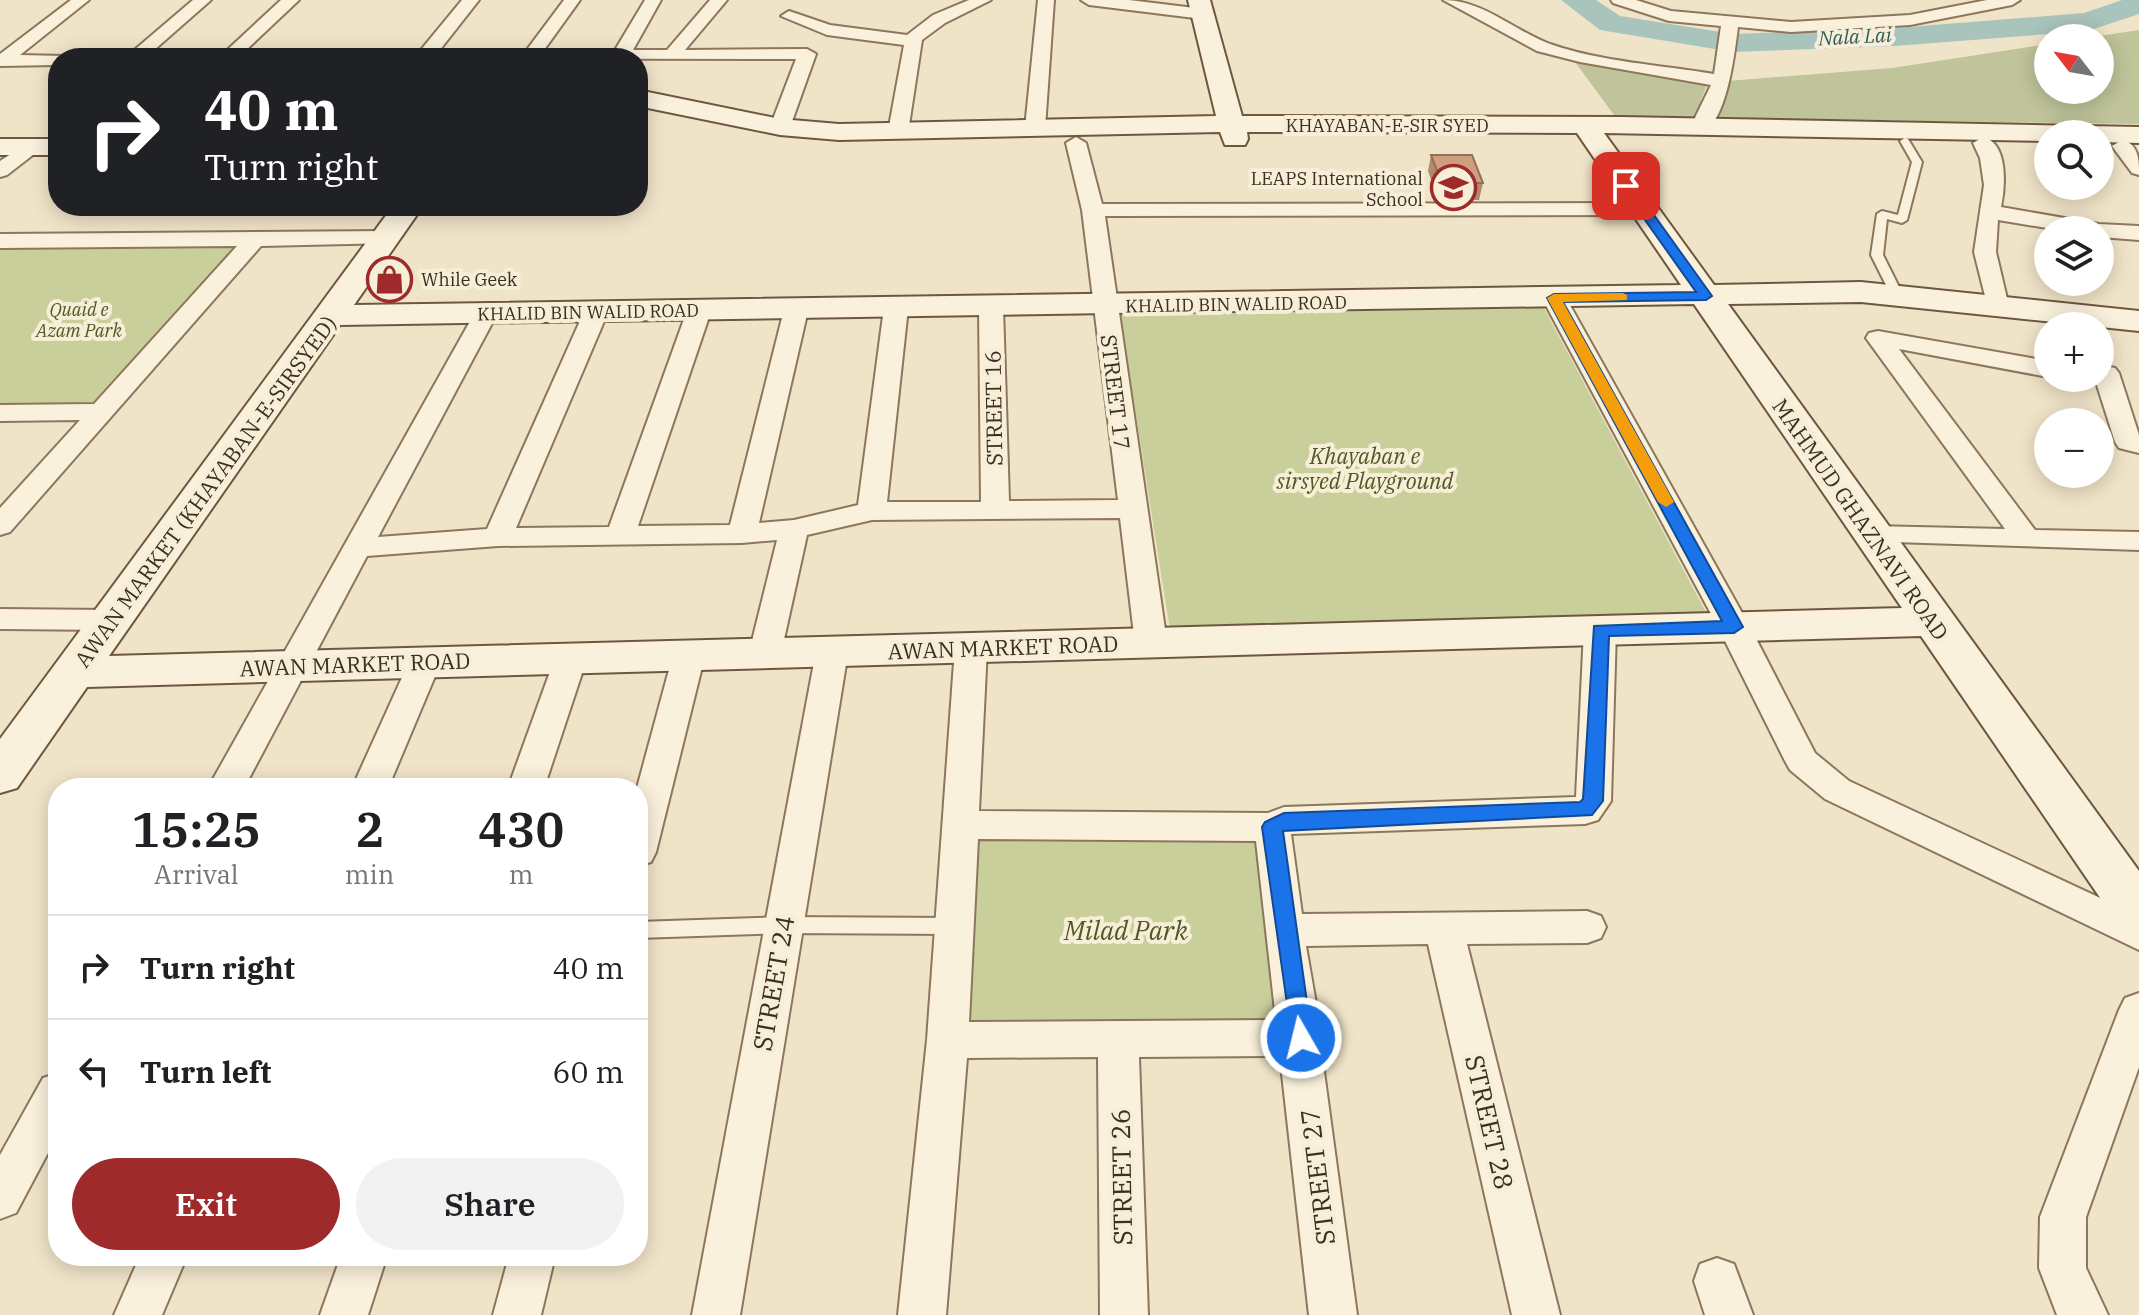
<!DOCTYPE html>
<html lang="en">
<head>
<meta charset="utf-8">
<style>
  :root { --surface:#fff; --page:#f2f2f2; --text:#202124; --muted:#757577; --line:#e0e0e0; --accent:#9e2a2b }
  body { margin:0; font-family:"IBM Plex Serif",serif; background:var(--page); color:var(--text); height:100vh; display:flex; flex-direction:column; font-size:30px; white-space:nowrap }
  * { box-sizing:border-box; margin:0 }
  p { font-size:26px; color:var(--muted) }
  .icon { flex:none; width:44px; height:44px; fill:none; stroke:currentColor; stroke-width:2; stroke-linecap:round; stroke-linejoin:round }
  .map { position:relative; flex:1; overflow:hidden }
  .panel { position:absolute; left:48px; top:778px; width:600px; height:488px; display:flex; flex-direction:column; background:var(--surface); border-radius:32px; box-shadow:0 4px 20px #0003 }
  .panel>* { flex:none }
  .top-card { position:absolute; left:48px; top:48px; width:600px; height:168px; border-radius:32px; box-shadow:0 4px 20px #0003; background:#202124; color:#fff; overflow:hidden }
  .needle { width:52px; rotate:301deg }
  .controls { position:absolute; left:2034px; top:24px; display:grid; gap:16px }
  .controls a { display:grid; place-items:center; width:80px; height:80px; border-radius:50%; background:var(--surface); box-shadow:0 4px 20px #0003; font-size:40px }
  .pin { position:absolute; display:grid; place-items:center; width:68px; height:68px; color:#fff; margin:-34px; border-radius:16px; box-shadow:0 4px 12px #0006 }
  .me { position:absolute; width:88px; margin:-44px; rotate:352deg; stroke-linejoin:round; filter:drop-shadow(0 0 6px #0008) }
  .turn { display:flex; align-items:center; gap:28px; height:168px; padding:0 24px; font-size:36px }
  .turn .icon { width:104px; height:104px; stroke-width:2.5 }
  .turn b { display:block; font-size:56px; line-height:68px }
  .eta { display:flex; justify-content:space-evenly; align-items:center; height:136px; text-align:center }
  .eta b { font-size:48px; font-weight:600; line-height:56px }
  .action { display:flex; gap:16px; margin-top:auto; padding:16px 24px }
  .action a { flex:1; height:92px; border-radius:48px; background:var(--accent); color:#fff; font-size:32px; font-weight:600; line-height:92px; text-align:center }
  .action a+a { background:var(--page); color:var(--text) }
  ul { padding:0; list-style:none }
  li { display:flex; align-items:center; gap:24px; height:104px; padding:0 24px; border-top:2px solid var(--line) }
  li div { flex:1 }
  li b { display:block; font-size:30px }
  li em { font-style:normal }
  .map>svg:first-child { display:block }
  .green { fill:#c9cf9b }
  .cemetery { fill:#bfc49a }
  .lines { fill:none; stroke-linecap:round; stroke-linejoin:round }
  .river { fill:#a9c4bc; fill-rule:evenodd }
  .lane-casing { stroke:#8d765c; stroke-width:4 }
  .street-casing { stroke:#8d765c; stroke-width:4 }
  .secondary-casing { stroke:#6f573f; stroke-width:4 }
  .lane { fill:#faf1dc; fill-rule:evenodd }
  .street { fill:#faf1dc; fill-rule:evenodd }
  .secondary { fill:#faf1dc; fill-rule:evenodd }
  .wall { fill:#b2896c }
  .building { fill:#cf9f7d; stroke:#916f58; stroke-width:2 }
  .route { fill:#1a73e8; stroke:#114b97; stroke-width:2 }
  .slow { fill:#f59e0b }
  .labels { text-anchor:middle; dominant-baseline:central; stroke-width:8; stroke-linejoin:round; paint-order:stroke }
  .far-street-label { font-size:18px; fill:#3d2e20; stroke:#f7eed8 }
  .far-poi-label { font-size:18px; fill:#3d2e20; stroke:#f7eed8; text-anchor:end }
  .far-park-label { font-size:18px; font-style:italic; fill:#4d5a26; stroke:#f7eed8 }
  .far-water-label { font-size:20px; font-style:italic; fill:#2f5d5a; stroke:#f7eed8 }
  .street-label { font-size:22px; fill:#3d2e20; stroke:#f7eed8 }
  .park-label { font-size:22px; font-style:italic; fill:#4d5a26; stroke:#f7eed8 }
  .near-park-label { font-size:26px; font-style:italic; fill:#4d5a26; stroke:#f7eed8 }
  .near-street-label { font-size:26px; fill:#3d2e20; stroke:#f7eed8 }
</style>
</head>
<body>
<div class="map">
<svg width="2139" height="1315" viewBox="0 0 2139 1315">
  <rect width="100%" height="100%" fill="#f0e4c8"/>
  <g class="green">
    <polygon points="255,239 101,412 0,413 0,241"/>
    <polygon points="1544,308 1708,616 1170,630 1120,315"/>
    <polygon points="1263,832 1286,1023 966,1028 973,837"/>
  </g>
  <g class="cemetery">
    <polygon points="2139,30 2139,124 1706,118 1727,81 1892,68 2048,44 2048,90 2100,90 2100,38 2086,38"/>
    <polygon points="1575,62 1708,82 1694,118 1617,119"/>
  </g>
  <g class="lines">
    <polygon class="river" points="1561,0 1596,0 1620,16 1733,34 1895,28 2084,13 2122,0 2139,0 2139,14 2088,31 1895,46 1733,52 1600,30"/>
    <defs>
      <g id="lane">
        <polygon points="1905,138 1908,139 1922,162 1907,220 1902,223 1887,219 1883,255 1903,295 1897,299 1891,295 1871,255 1877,214 1882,211 1898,215 1912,162 1900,141"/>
        <polygon points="783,917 954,918 961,920 964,926 961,932 954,934 783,933 638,938 638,922"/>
      </g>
      <g id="street">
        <polygon points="71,0 89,0 20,55 64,56 58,58 58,65 0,66 0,54"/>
        <polygon points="193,0 211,0 145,58 125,58"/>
        <polygon points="281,0 299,0 244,52 420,51 462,0 479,0 439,51 526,51 564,0 580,0 544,50 615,50 645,0 661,0 633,50 667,50 710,0 727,0 685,50 807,49 816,54 790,127 780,133 770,127 796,59 186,58 195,53 224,53"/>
        <polygon points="969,0 991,0 945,23 922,40 908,132 898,138 888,132 904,45 827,35 781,16 789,11 830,25 907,35 933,15"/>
        <polygon points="1038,0 1054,0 1045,128 1035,134 1025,128"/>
        <polygon points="1081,0 1129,0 1203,9 1211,14 1203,19 1089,5"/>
        <path d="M1443,0C1483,0 1513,30 1550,44C1601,62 1661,65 1714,74L1721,26L1669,21L1613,3L1611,0H1636L1671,11L1791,22L1910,15L1987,0H2020L2012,5L1910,25L1791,32L1738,27C1735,50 1727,125 1701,132L1691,126L1711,85L1580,62L1537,51Z"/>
        <polygon points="1076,137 1086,143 1102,204 1643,203 1654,209 1643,215 1105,216 1167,643 1162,651 1151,654 1140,651 1135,643 1120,518 872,520 807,535 781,653 776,661 765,664 754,661 749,653 777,540 742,543 498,546 367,556 244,788 208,788 477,309 493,309 497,314 378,537 487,529 584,312 588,307 604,307 608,312 516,528 609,527 687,311 691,306 707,306 711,311 638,526 730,525 784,310 788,305 804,305 808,310 759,523 794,520 858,505 884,308 888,303 904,303 908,308 887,502 981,502 979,307 983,302 999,302 1003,307 1009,501 1118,500 1082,210 1066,143"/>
        <path d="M1983,137C2009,143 2005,188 2001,207L2099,224L2139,226V240L2100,237V230H2059L1998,220L1996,252L2009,307L2005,312H1989L1974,252L1984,185L1980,158L1973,143Z"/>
        <path d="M2122,140C2139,144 2139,160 2139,175L2132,173L2112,146Z"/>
        <polygon points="31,141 38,143 41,147 38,151 7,175 0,177 0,161"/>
        <polygon points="386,231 394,233 397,238 394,243 261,246 10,532 0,535 0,508 80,420 0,421 0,405 94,404 237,246 0,248 0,234"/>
        <polygon points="1554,291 1562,293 1566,298 1750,627 1815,753 1849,781 2139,916 2139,950 1825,799 1790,770 1785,761 1718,627 1542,298 1546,293"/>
        <polygon points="1878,331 2048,361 2048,377 1899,349 2035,530 2139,532 2139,550 1862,541 1857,535 1862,529 1872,526 2005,529 1866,338 1869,333"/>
        <polygon points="2100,365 2115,368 2119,373 2139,435 2139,453 2119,448 2115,442 2095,379 2091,378 2100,378"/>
        <polygon points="0,609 112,610 123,613 128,620 123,627 112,630 0,629"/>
        <path d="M1600,620L1611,623L1616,630L1611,801L1598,820L1585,824L1291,834L1302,914L1587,911L1601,916L1606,927L1601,938L1587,943L1467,944L1560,1315H1512L1428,944L1306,946L1322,1038L1320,1042L1357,1315H1309L1280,1056L1139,1057L1148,1315H1100L1098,1057L967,1058L946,1315H898L927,1040L955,648L960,640L971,637L982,640L987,648L979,811L1268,813L1284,807L1576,797L1584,630L1589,623ZM978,839L1256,841L1276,1020L969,1022Z"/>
        <polygon points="832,641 843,644 848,652 740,1315 692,1315 816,652 821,644"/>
        <polygon points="689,644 700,647 705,655 656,852 651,862 638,866 637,788 673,655 678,647"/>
        <polygon points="571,647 582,650 587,658 544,788 508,788 555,658 560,650"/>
        <polygon points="425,651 436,654 441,662 388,788 352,788 409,662 414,654"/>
        <polygon points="2139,993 2139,1067 2086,1217 2086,1268 2108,1315 2057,1315 2039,1268 2040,1217 2119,1010 2125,998"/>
        <polygon points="58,1073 58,1134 16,1213 0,1219 0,1155 43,1078"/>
        <polygon points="140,1256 187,1256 162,1315 114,1315"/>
        <polygon points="341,1256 387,1256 368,1315 320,1315"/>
        <polygon points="509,1256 555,1256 541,1315 493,1315"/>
        <polygon points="1717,1258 1734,1264 1753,1315 1705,1315 1694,1281 1700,1264"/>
      </g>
      <g id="secondary">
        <path d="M1188,0H1210L1242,116L1622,117L2139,127V143L2100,142V134H2048V141L1604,133L1714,285L1861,282L2139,311V331L1861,302L1728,304L2139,871V933L2120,927L1921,636L87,687L17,788L0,793V739L393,206H423L354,305L1681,285L1577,133L1247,132L1248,139L1245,145H1225L1220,132L839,140L780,135L638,106V90L780,119L839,124L1216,116ZM1694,304L1902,608L109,656L340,325Z"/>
        <rect x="0" y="139" width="58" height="16"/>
      </g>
    </defs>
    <use href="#lane" class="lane-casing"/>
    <use href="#street" class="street-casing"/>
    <use href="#secondary" class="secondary-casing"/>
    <use href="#lane" class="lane"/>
    <use href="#street" class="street"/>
    <use href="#secondary" class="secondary"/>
  </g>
  <polygon class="wall" points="1431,155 1483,183 1479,200 1438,200 1428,171"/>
  <polygon class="building" points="1431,155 1472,155 1483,183 1442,183"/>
  <polygon class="route" points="1622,183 1631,183 1712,296 1706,300 1563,302 1743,627 1734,633 1609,636 1603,801 1592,815 1283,831 1312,1038 1309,1046 1301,1049 1293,1046 1262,827 1265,822 1284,813 1580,802 1583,799 1594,626 1722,621 1547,298 1554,294 1696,292 1621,186"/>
  <polygon class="slow" points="1623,293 1627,295 1627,300 1563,302 1674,502 1666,507 1658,502 1547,298 1554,294"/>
  <defs>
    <symbol id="school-ring" viewBox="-11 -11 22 22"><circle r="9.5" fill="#f7eed8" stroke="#9e2a2b" stroke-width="1.5"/><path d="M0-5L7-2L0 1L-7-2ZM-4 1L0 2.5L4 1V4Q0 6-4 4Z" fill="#9e2a2b"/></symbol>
    <symbol id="shop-ring" viewBox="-11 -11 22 22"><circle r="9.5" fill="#f7eed8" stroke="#9e2a2b" stroke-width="1.5"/><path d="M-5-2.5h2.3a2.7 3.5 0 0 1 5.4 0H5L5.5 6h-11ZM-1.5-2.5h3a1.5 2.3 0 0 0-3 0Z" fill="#9e2a2b"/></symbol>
  </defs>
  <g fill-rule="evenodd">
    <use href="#school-ring" x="1428" y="162" width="51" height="51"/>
    <use href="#shop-ring" x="364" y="254" width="51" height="51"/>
  </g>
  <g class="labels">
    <g class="far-street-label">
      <text x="1387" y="125">KHAYABAN-E-SIR SYED</text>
      <text transform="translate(1236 304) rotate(-1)">KHALID BIN WALID ROAD</text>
      <text transform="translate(588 312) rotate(-1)">KHALID BIN WALID ROAD</text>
    </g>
    <g class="far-poi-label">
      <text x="1423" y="178">LEAPS International<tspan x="1423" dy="21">School</tspan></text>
      <text x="421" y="279" text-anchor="start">While Geek</text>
    </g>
    <g class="far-park-label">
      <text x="79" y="309">Quaid e<tspan x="79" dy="21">Azam Park</tspan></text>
    </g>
    <g class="far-water-label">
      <text transform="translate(1855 36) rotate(-3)">Nala Lai</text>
    </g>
    <g class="street-label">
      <text transform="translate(1116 392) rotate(83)">STREET 17</text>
      <text transform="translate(993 408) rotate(-91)">STREET 16</text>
      <text transform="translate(205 491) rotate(-54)">AWAN MARKET (KHAYABAN-E-SIRSYED)</text>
      <text transform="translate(1861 519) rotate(55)">MAHMUD GHAZNAVI ROAD</text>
      <text transform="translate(1003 647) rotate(-2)">AWAN MARKET ROAD</text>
      <text transform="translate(355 664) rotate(-2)">AWAN MARKET ROAD</text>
    </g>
    <g class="park-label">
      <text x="1365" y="455">Khayaban e<tspan x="1365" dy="25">sirsyed Playground</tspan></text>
    </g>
    <g class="near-park-label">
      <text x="1126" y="930">Milad Park</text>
    </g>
    <g class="near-street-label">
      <text transform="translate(773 983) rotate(-80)">STREET 24</text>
      <text transform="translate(1490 1122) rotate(77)">STREET 28</text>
      <text transform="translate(1121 1177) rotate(-91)">STREET 26</text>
      <text transform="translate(1317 1177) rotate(-97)">STREET 27</text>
    </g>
  </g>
</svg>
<div class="controls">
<a><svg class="needle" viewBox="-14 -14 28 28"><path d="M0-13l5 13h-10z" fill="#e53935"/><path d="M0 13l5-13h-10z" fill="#757577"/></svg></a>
<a><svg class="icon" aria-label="search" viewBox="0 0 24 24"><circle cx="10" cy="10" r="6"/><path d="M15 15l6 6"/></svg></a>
<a><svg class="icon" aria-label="layers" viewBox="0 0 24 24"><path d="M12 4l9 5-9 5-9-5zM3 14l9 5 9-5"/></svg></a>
<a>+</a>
<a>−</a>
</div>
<div class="pin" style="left:1626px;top:186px;background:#d93025"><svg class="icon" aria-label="arrive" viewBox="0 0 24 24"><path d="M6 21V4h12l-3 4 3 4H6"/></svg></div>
<svg class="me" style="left:1301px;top:1038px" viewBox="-20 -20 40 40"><circle r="17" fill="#1a73e8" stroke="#fff" stroke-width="3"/><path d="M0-11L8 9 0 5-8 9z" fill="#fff"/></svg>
<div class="top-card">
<div class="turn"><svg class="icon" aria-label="right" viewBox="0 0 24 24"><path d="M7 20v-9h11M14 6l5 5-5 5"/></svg><div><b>40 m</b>Turn right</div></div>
</div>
<section class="panel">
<div class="eta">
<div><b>15:25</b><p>Arrival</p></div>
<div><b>2</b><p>min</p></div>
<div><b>430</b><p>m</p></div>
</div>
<ul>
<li><svg class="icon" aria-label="right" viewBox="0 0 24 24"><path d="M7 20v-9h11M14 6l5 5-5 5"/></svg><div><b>Turn right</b></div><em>40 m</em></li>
<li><svg class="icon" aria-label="left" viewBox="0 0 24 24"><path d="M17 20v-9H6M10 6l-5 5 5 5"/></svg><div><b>Turn left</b></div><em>60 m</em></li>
</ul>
<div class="action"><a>Exit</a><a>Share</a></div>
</section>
</div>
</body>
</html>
